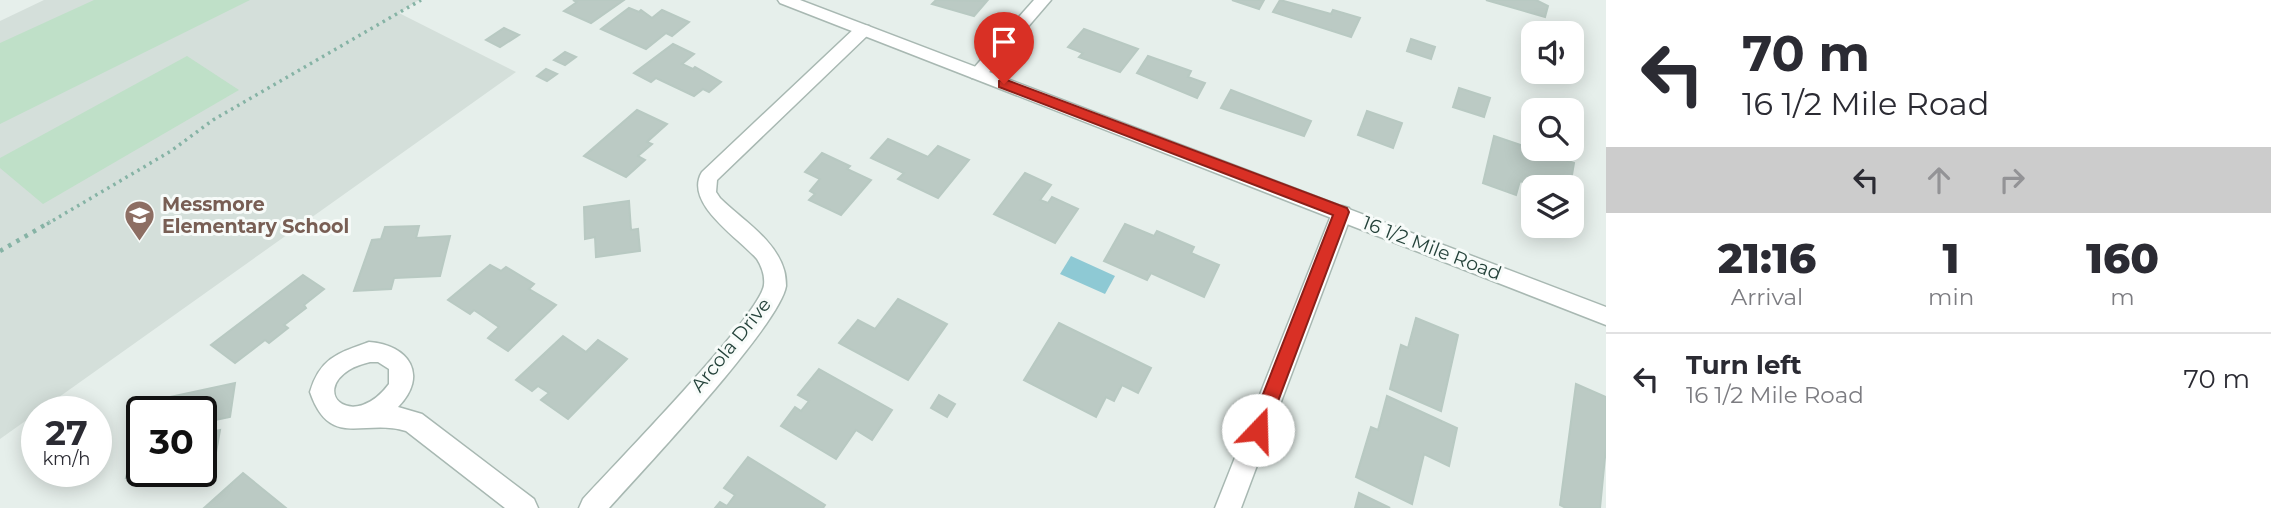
<!DOCTYPE html>
<html lang="en">
<head>
<meta charset="utf-8">
<style>
  :root { --surface:#fff; --page:#f2f2f3; --text:#2b2b33; --muted:#7c7c81; --line:#e1e1e2 }
  body { margin:0; font-family:Montserrat,sans-serif; background:var(--page); color:var(--text); height:100vh; display:flex; flex-direction:column; font-size:26px; white-space:nowrap }
  * { box-sizing:border-box; margin:0 }
  p { font-size:23px; color:var(--muted) }
  .icon { flex:none; width:38px; height:38px; fill:none; stroke:currentColor; stroke-width:2; stroke-linecap:round; stroke-linejoin:round }
  .map { position:relative; flex:1; overflow:hidden }
  .sheet { display:flex; flex-direction:column; background:var(--surface); width:665px }
  .sheet>* { flex:none }
  .hud { background:#fff; color:var(--text); overflow:hidden }
  .controls { position:absolute; left:1521px; top:21px; display:grid; gap:14px }
  .controls a { display:grid; place-items:center; width:63px; height:63px; border-radius:14px; background:var(--surface); box-shadow:0 4px 18px #0003; font-size:35px }
  .speed { position:absolute; left:21px; top:396px; display:flex; gap:14px; font-size:35px; font-weight:700; text-align:center }
  .speed>* { display:grid; place-content:center; width:91px; height:91px; border-radius:50%; background:var(--surface); box-shadow:0 4px 18px #0003; line-height:1 }
  .speed small { font-size:18px; font-weight:400 }
  .speed .limit { border:4px solid #111; border-radius:10px; background:#fff; color:#111 }
  .pin { position:absolute; display:grid; place-items:center; width:60px; height:60px; color:#fff; margin:-72px -30px; border-radius:50% 50% 50% 0; rotate:-45deg; box-shadow:0 0 7px #0007 }
  .pin .icon { rotate:45deg }
  .me { position:absolute; width:77px; margin:-38px; rotate:21deg; stroke-linejoin:round; filter:drop-shadow(0 0 5px #0008) }
  .turn { display:flex; align-items:center; gap:24px; height:147px; padding:0 21px; font-size:32px }
  .turn .icon { width:91px; height:91px; stroke-width:2.5 }
  .turn b { display:block; font-size:49px; line-height:60px }
  .lanes { display:flex; align-items:center; height:66px; padding:0 21px; background:#0003; justify-content:center; gap:35px; direction:ltr }
  .lanes .off { opacity:.35 }
  .eta { display:flex; justify-content:space-evenly; align-items:center; height:119px; text-align:center }
  .eta b { font-size:42px; font-weight:800; line-height:49px }
  ul { padding:0; list-style:none }
  li { display:flex; align-items:center; gap:21px; height:91px; padding:0 21px; border-top:2px solid var(--line) }
  li div { flex:1 }
  li b { display:block; font-size:26px }
  li em { font-style:normal }
  main { display:flex; flex:1; min-height:0 }
  .map>svg:first-child { display:block }
  .built { fill:#d4dfda }
  .green { fill:#bfe0c8 }
  .water { fill:#8ec9d4 }
  .building { fill:#bbcac4; stroke:#b8c9c2; stroke-width:2 }
  .lines { fill:none; stroke-linecap:round; stroke-linejoin:round }
  .minor-casing { stroke:#a8b8b2; stroke-width:3 }
  .tertiary-casing { stroke:#a8b8b2; stroke-width:3 }
  .path-far1 { stroke:#86b3a5; stroke-width:3.5; stroke-dasharray:2.5 4.5; stroke-linecap:butt }
  .path { stroke:#86b3a5; stroke-width:4.5; stroke-dasharray:3.5 6; stroke-linecap:butt }
  .minor { fill:#fff; fill-rule:evenodd }
  .tertiary { fill:#fff; fill-rule:evenodd }
  .route { fill:#d93025; stroke:#8d1f18; stroke-width:2 }
  .labels { text-anchor:middle; dominant-baseline:central; stroke-width:6; stroke-linejoin:round; paint-order:stroke }
  .education-label { font-size:19px; font-weight:bold; fill:#785e54; stroke:#f7fbf9; text-anchor:start }
  .street-label { font-size:19px; fill:#24423a; stroke:#f7fbf9 }
</style>
</head>
<body>
<main>
<div class="map">
<svg width="1606" height="508" viewBox="0 0 1606 508">
  <rect width="100%" height="100%" fill="#e6efeb"/>
  <polygon class="built" points="44,0 419,0 399,13 516,72 0,439 0,21"/>
  <g class="green">
    <polygon points="94,0 250,0 0,124 0,43"/>
    <polygon points="187,56 239,90 43,204 0,168 0,158"/>
  </g>
  <polygon class="water" points="1071,256 1115,276 1105,294 1060,274"/>
  <g class="building">
    <polygon points="573,0 624,0 591,23 564,11 577,2"/>
    <polygon points="936,0 935,0 987,1 974,16 932,4"/>
    <polygon points="1232,0 1264,0 1259,9"/>
    <polygon points="1280,0 1331,14 1333,10 1360,18 1351,37 1273,12"/>
    <polygon points="1486,0 1536,0 1548,6 1545,17"/>
    <polygon points="629,8 639,12 641,10 652,18 662,10 689,22 672,36 666,33 646,49 601,29"/>
    <polygon points="504,28 519,35 500,47 486,40"/>
    <polygon points="1084,29 1138,49 1120,72 1079,57 1083,53 1068,47"/>
    <polygon points="1411,39 1435,47 1431,59 1407,51"/>
    <polygon points="673,44 694,54 682,64 693,69 695,67 721,82 709,92 703,89 694,96 656,78 651,82 634,73"/>
    <polygon points="565,52 576,57 565,65 554,60"/>
    <polygon points="1148,56 1191,71 1188,77 1205,83 1197,98 1137,73"/>
    <polygon points="546,69 557,74 547,81 537,76"/>
    <polygon points="1459,88 1490,98 1484,117 1453,107"/>
    <polygon points="1231,90 1311,121 1304,136 1221,108"/>
    <polygon points="637,110 667,124 647,142 652,144 638,156 645,160 626,177 584,156"/>
    <polygon points="1367,111 1402,123 1393,148 1358,135"/>
    <polygon points="1494,136 1574,163 1570,187 1533,187 1533,193 1530,192 1531,185 1520,181 1516,195 1483,183"/>
    <polygon points="888,139 928,157 938,146 969,160 938,198 898,179 904,173 871,158"/>
    <polygon points="822,153 850,166 847,169 871,180 841,215 809,200 815,194 810,191 820,179 805,172"/>
    <polygon points="1025,173 1051,185 1040,200 1048,203 1052,197 1078,209 1055,243 994,214"/>
    <polygon points="629,201 631,230 638,229 640,251 596,257 595,237 585,239 584,207"/>
    <polygon points="1125,224 1154,236 1157,231 1194,247 1191,253 1219,265 1204,297 1151,273 1147,280 1104,261"/>
    <polygon points="419,226 416,238 450,236 440,276 394,278 391,289 354,291 372,240 381,239 385,227"/>
    <polygon points="490,265 501,271 506,267 534,284 529,289 556,305 508,351 488,338 499,327 474,310 470,314 448,300"/>
    <polygon points="303,275 324,289 304,305 306,308 284,325 288,328 269,343 265,340 235,363 211,345"/>
    <polygon points="898,299 947,324 908,380 839,343 858,320 875,329"/>
    <polygon points="1416,318 1458,335 1441,411 1390,389 1401,345 1408,348"/>
    <polygon points="1059,323 1151,368 1138,393 1122,385 1114,401 1106,397 1096,417 1024,380"/>
    <polygon points="563,336 586,352 598,340 627,359 568,419 541,400 549,393 538,386 532,391 516,380"/>
    <polygon points="819,369 892,410 872,440 856,430 836,459 781,426 795,407 801,411 809,401 798,395"/>
    <polygon points="235,383 230,417 201,423 201,411 142,411 142,471 158,471 126,478 136,438 129,439 137,404"/>
    <polygon points="1576,384 1606,397 1606,447 1600,508 1566,508 1560,505"/>
    <polygon points="939,395 955,404 947,417 931,408"/>
    <polygon points="1387,396 1457,428 1449,466 1424,454 1412,504 1356,477 1371,427 1378,430"/>
    <polygon points="220,430 215,458 201,461 201,434"/>
    <polygon points="748,457 825,505 823,508 715,508 720,502 727,506 735,495 724,488"/>
    <polygon points="243,473 286,508 204,508"/>
    <polygon points="1359,493 1390,508 1355,508"/>
  </g>
  <g class="lines">
    <defs>
      <g id="minor">
        <polygon points="1034,0 1051,0 984,78 972,78 969,74 972,70"/>
        <path d="M863,25L869,26L871,30L869,34L717,180L716,192L720,198C741,219 775,239 784,270C785,273 786,282 786,286C780,325 642,471 609,508H579L583,499C612,467 760,316 764,285C765,276 762,267 757,259C739,238 683,203 702,172L857,26Z"/>
        <polygon points="1342,206 1349,208 1352,213 1241,508 1215,508 1332,213 1335,208"/>
        <path d="M369,342C409,345 429,375 398,407L422,414L534,499L538,508H505L406,431C363,418 330,450 310,392C320,358 338,353 369,342ZM370,362H378L389,369V384C354,431 311,394 349,370C355,366 363,364 370,362Z"/>
      </g>
      <polygon id="tertiary" points="778,0 800,0 1606,307 1606,325 780,3"/>
    </defs>
    <use href="#minor" class="minor-casing"/>
    <use href="#tertiary" class="tertiary-casing"/>
    <polyline class="path-far1" points="47,224 171,151 213,120 421,0"/>
    <polyline class="path" points="0,251 50,222"/>
    <use href="#minor" class="minor"/>
    <use href="#tertiary" class="tertiary"/>
  </g>
  <polygon class="route" points="1004,79 1347,208 1349,212 1265,436 1258,438 1252,436 1249,430 1333,215 999,87 999,81"/>
  <defs>
    <symbol id="school-pin" viewBox="-11 -11 22 30"><path d="M0 17L-7.5 6A9.5 9.5 0 1 1 7.5 6Z" fill="#8d6e63" stroke="#f7fbf9"/><path d="M0-5L7-2L0 1L-7-2ZM-4 1L0 2.5L4 1V4Q0 6-4 4Z" fill="#fff"/></symbol>
  </defs>
  <g fill-rule="evenodd">
    <use href="#school-pin" x="122" y="198" width="35" height="47"/>
  </g>
  <g class="labels">
    <g class="education-label">
      <text x="162" y="204">Messmore<tspan x="162" dy="22">Elementary School</tspan></text>
    </g>
    <g class="street-label">
      <text transform="translate(1432 248) rotate(21)">16 1/2 Mile Road</text>
      <text transform="translate(731 345) rotate(-51)">Arcola Drive</text>
    </g>
  </g>
</svg>
<div class="controls">
<a><svg class="icon" aria-label="sound" viewBox="0 0 24 24"><path d="M4 9h4l5-4v14l-5-4H4zM17 9q2 3 0 6"/></svg></a>
<a><svg class="icon" aria-label="search" viewBox="0 0 24 24"><circle cx="10" cy="10" r="6"/><path d="M15 15l6 6"/></svg></a>
<a><svg class="icon" aria-label="layers" viewBox="0 0 24 24"><path d="M12 4l9 5-9 5-9-5zM3 14l9 5 9-5"/></svg></a>
</div>
<div class="speed"><div>27<small>km/h</small></div><div class="limit">30</div></div>
<div class="pin" style="left:1004px;top:84px;background:#d93025"><svg class="icon" aria-label="arrive" viewBox="0 0 24 24"><path d="M6 21V4h12l-3 4 3 4H6"/></svg></div>
<svg class="me" style="left:1258px;top:430px" viewBox="-20 -20 40 40"><circle r="19" fill="#fff"/><path d="M0-13L10 11 0 6-10 11z" fill="#d93025"/></svg>
</div>
<section class="sheet">
<div class="hud">
<div class="turn"><svg class="icon" aria-label="left" viewBox="0 0 24 24"><path d="M17 20v-9H6M10 6l-5 5 5 5"/></svg><div><b>70 m</b>16 1/2 Mile Road</div></div>
<div class="lanes"><svg class="icon" aria-label="left" viewBox="0 0 24 24"><path d="M17 20v-9H6M10 6l-5 5 5 5"/></svg><svg class="icon off" aria-label="ahead" viewBox="0 0 24 24"><path d="M12 20V5M6 11l6-6 6 6"/></svg><svg class="icon off" aria-label="right" viewBox="0 0 24 24"><path d="M7 20v-9h11M14 6l5 5-5 5"/></svg></div>
</div>
<div class="eta">
<div><b>21:16</b><p>Arrival</p></div>
<div><b>1</b><p>min</p></div>
<div><b>160</b><p>m</p></div>
</div>
<ul>
<li><svg class="icon" aria-label="left" viewBox="0 0 24 24"><path d="M17 20v-9H6M10 6l-5 5 5 5"/></svg><div><b>Turn left</b><p>16 1/2 Mile Road</p></div><em>70 m</em></li>
</ul>
</section>
</main>
</body>
</html>
